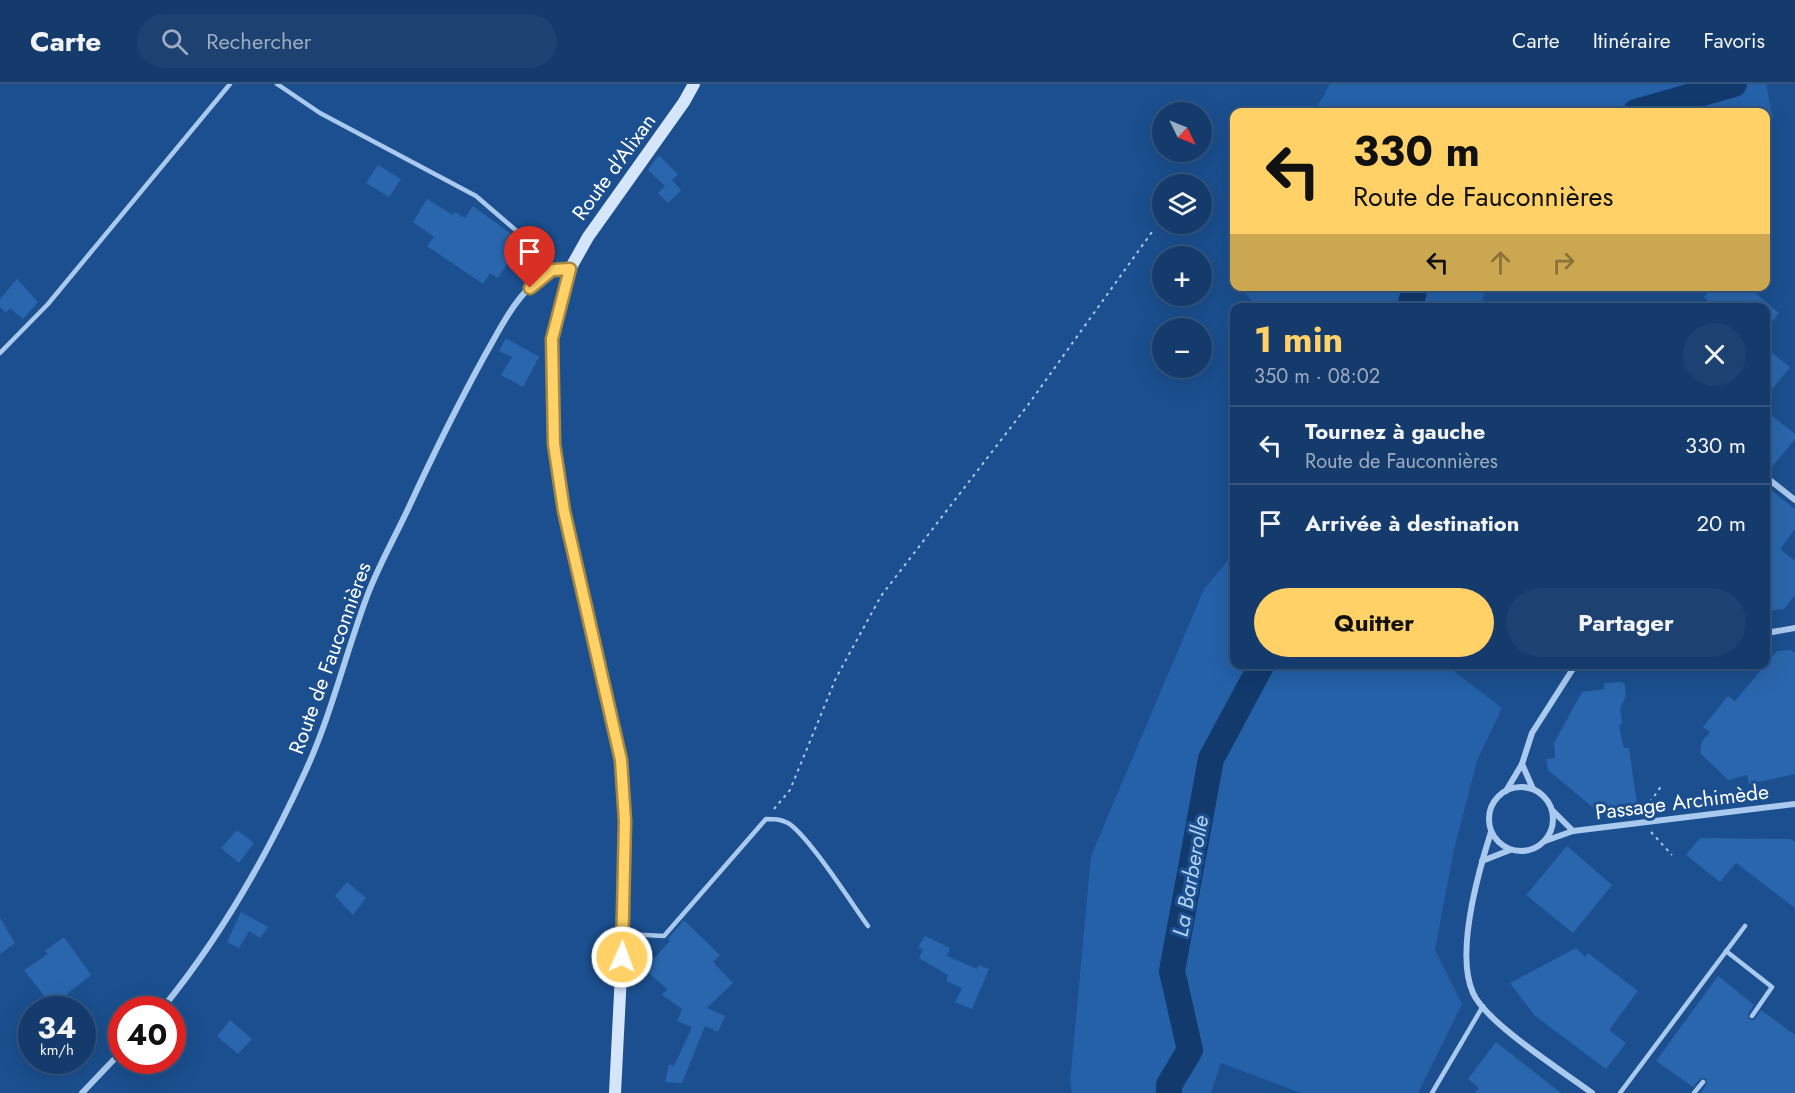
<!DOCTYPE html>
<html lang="fr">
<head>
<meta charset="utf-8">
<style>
  :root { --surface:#143b6b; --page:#1d4271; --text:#f1f3f6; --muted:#9dadc1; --line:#33557e; --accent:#ffd166 }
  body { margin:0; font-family:Jost,sans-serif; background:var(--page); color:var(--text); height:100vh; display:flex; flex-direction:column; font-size:22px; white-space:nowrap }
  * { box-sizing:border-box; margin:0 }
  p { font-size:20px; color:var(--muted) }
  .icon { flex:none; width:33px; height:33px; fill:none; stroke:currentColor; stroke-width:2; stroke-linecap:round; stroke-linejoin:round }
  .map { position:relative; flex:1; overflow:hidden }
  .panel { position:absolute; left:1230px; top:219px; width:540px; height:366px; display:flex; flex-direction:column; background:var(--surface); border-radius:12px; box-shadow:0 6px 24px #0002,0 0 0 2px var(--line) }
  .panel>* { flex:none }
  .banner { position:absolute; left:1230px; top:24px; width:540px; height:183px; border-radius:12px; box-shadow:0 6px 24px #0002,0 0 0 2px var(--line); background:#ffd166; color:#111; overflow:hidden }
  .needle { width:39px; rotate:133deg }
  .controls { position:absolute; left:1152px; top:18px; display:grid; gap:12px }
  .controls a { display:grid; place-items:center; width:60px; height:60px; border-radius:50%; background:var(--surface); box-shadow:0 6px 24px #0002,0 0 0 2px var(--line); font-size:30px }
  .speed { position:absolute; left:18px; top:912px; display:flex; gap:12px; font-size:30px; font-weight:700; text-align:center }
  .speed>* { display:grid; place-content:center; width:78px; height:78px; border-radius:50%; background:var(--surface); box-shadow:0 6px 24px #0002,0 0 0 2px var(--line); line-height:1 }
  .speed small { font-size:15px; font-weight:400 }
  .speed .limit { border:9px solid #d22; background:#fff; color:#111 }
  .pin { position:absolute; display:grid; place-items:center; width:51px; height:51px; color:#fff; margin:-62px -26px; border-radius:50% 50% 50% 0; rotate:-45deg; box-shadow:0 0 6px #0007 }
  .pin .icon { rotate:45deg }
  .me { position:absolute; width:66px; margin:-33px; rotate:2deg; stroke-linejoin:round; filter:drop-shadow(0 0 4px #0008) }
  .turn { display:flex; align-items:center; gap:21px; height:126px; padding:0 24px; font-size:27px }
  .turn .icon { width:78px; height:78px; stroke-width:2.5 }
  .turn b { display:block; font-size:42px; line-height:51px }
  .lanes { display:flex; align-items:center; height:57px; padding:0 24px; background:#0003; justify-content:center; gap:30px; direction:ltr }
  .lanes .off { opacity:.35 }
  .round { display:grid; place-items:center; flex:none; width:63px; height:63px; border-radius:32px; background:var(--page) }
  .head { display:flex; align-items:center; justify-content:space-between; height:102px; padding:0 24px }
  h1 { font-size:36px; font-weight:700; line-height:45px; color:var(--accent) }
  .primary-button { display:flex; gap:12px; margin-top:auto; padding:12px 24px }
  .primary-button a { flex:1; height:69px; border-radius:36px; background:var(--accent); color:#111; font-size:24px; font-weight:700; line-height:69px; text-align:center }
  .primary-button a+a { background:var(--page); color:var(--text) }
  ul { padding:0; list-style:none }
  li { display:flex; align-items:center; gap:18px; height:78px; padding:0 24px; border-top:2px solid var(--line) }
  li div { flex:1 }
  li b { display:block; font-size:22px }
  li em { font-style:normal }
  header { display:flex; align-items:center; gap:36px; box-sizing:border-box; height:84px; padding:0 30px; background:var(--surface); border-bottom:2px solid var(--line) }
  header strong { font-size:28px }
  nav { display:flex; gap:33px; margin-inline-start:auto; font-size:21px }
  .search { width:420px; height:54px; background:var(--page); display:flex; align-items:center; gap:15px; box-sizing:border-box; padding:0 21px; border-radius:33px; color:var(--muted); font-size:22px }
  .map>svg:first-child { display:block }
  .green { fill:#2461a8 }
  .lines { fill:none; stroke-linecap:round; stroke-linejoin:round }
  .river { stroke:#123a6d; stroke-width:26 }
  .building { fill:#2a66ad }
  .path { stroke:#a9c9ee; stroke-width:2; stroke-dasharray:3 4.5; stroke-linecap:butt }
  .lane { stroke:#a9c9ee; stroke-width:4.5 }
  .street { stroke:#a9c9ee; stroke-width:6 }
  .secondary { stroke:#d6e6fa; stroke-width:12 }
  .route-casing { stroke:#a68842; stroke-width:15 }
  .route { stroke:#ffd166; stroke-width:10 }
  .labels { text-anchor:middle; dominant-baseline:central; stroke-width:6; stroke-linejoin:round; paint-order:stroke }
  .street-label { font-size:21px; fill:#fff; stroke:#1b4f8f }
  .water-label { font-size:22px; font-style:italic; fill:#b5d3f5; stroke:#1b4f8f }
</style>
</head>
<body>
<header>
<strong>Carte</strong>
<div class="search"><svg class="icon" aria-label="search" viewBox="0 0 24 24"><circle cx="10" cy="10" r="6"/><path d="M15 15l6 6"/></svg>Rechercher</div>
<nav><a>Carte</a><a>Itinéraire</a><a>Favoris</a></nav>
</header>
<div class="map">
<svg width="1795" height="1009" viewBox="0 0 1795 1009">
  <rect width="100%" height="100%" fill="#1b4f8f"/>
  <g class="green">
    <polygon points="1330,0 1766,0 1773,33 1766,36 1766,28 1314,28"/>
    <polygon points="1240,203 1485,203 1482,224 1257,223"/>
    <polygon points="1234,469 1234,580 1446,581 1502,624 1477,677 1453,770 1435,866 1462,920 1418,1009 1301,1009 1221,979 1211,1009 1072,1009 1070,998 1091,772 1204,505"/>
  </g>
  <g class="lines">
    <g class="river">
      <polyline points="1636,28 1734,0"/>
      <polyline points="1410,224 1415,202"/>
      <polyline points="1169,1009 1169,1001 1190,966 1172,887 1211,675 1262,580"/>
    </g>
  </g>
  <g class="building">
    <polygon points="659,71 678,91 672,96 681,106 668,119 658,109 665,102 648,86"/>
    <polygon points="378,81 401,95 389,113 366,99"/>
    <polygon points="427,115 453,131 455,128 465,134 473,122 514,152 503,167 512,172 498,194 490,189 483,200 427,162 434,153 413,138"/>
    <polygon points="17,195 38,218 23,235 10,224 6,228 0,223 0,215"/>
    <polygon points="1713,202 1747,202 1779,229 1766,246 1766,224 1716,224 1704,213"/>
    <polygon points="506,254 539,273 523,303 501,291 512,273 499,267"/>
    <polygon points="1766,264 1790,283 1766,313"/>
    <polygon points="1766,327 1795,350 1795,355 1768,388 1766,388"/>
    <polygon points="1766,402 1795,425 1795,445 1780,465 1795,477 1795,511 1784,525 1766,527"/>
    <polygon points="1791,566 1795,569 1795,690 1749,700 1747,691 1728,696 1700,669 1702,657 1710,648 1703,643 1728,612 1735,617 1777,567"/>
    <polygon points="1621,598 1625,600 1626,612 1620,624 1622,639 1619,642 1624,664 1629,664 1637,720 1596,726 1548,686 1546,675 1555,674 1554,659 1582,608 1604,605 1604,599"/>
    <polygon points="237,746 254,759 239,779 221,764"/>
    <polygon points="1700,754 1791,755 1795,758 1795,824 1736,779 1720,798 1686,771"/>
    <polygon points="1567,762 1612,801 1573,849 1526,811"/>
    <polygon points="347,798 366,814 353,831 335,812"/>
    <polygon points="241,828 268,843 260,854 249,847 239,864 227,858"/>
    <polygon points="0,834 15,859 0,870"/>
    <polygon points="684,836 720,871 713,878 733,899 707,924 725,932 718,948 705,942 682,999 665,998 669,980 674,982 692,943 677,937 682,925 662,911 667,905 644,885 670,857 668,855"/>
    <polygon points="925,852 950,864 947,872 977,885 978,881 989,885 972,925 955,918 962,904 946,897 948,891 919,874 923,866 918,863"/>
    <polygon points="64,853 91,891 52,922 24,886 48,870 45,867"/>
    <polygon points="1576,864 1585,873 1588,869 1638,907 1609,946 1626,959 1606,985 1534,931 1510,899"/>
    <polygon points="1718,892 1754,921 1748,930 1749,935 1754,936 1761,926 1795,951 1795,1009 1701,1009 1707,999 1705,994 1701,994 1693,1003 1656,977"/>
    <polygon points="230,936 252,955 238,970 217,952"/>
    <polygon points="1496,958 1561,1009 1475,1009 1479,1004 1468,995"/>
  </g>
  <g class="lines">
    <g class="path">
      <polyline points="774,725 790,706 836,594 881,512 1028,321 1152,148"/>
      <polyline points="1648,725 1648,721 1662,701"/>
      <polyline points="1651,748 1672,771"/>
    </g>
    <g class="lane">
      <polyline points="277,0 320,29 476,112 519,149 529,165 538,195"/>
      <polyline points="0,269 48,220 230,0"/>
      <path d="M625,850L664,852L766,735C775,735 780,735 788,739C808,751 852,820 868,842"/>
      <polyline points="1726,867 1772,903 1752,932"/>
      <polyline points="1432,1009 1483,922"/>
      <polyline points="1620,1009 1745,842"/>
      <polyline points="1694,1009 1703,998"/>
    </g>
    <g class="street">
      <polyline points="1766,393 1795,416"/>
      <polyline points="1766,549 1795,544"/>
      <polyline points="1522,680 1533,705"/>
      <circle cx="1521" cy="735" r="32"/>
      <polyline points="1506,707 1522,680 1532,649 1576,580"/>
      <polyline points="1552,726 1573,747"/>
      <path d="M1491,748C1478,789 1455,869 1473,909C1486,939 1564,988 1592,1009"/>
      <polyline points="1545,757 1573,747 1795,720"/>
      <polyline points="1482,777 1510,766"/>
      <path d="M161,926C221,853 267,772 306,686C331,631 345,572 366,515C377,484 394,455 408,425C432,373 457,322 485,271C500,245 515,213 540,194C550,187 558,186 569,185"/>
      <polyline points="82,1009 122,967"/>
    </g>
    <polyline class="secondary" points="615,1009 623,850 625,737 621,676 564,427 554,360 552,255 570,185 588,153 684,18 694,0"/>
  </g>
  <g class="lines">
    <defs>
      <polyline id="route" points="530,204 552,186 570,185 552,255 554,360 564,427 621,676 625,737 622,873"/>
    </defs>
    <use href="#route" class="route-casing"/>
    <use href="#route" class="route"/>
  </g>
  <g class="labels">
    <g class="street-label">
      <text transform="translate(614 83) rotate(-54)">Route d'Alixan</text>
      <text transform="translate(330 574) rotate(-70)">Route de Fauconnières</text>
      <text transform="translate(1682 718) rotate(-7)">Passage Archimède</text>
    </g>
    <g class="water-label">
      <text transform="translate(1190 792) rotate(-80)">La Barberolle</text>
    </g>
  </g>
</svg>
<div class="controls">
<a><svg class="needle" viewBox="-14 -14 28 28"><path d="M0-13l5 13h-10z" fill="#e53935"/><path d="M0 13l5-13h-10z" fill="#9dadc1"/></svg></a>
<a><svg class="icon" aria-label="layers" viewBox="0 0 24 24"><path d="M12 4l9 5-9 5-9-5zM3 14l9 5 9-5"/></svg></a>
<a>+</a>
<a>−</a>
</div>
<div class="speed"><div>34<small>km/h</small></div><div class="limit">40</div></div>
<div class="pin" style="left:530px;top:204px;background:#d93025"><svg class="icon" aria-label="arrive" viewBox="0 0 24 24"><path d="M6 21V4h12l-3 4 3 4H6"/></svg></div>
<svg class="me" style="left:622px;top:873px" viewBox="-20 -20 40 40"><circle r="17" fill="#ffd166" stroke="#fff" stroke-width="3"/><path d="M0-11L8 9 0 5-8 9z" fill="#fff"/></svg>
<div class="banner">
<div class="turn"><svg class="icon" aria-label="left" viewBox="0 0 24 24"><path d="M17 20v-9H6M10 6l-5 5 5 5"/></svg><div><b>330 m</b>Route de Fauconnières</div></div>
<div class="lanes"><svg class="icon" aria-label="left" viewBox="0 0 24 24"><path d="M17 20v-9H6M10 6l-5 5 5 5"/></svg><svg class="icon off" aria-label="ahead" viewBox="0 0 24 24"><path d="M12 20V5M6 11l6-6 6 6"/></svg><svg class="icon off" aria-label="right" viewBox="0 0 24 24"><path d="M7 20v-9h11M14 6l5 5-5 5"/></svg></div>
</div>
<section class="panel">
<div class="head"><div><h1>1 min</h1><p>350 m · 08:02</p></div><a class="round"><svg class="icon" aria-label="close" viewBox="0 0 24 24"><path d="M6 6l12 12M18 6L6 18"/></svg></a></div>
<ul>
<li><svg class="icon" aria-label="left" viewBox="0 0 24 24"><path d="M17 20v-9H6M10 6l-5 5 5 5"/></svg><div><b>Tournez à gauche</b><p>Route de Fauconnières</p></div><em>330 m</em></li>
<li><svg class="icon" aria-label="arrive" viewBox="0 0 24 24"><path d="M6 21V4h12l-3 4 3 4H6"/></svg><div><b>Arrivée à destination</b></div><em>20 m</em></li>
</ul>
<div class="primary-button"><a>Quitter</a><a>Partager</a></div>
</section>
</div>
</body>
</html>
